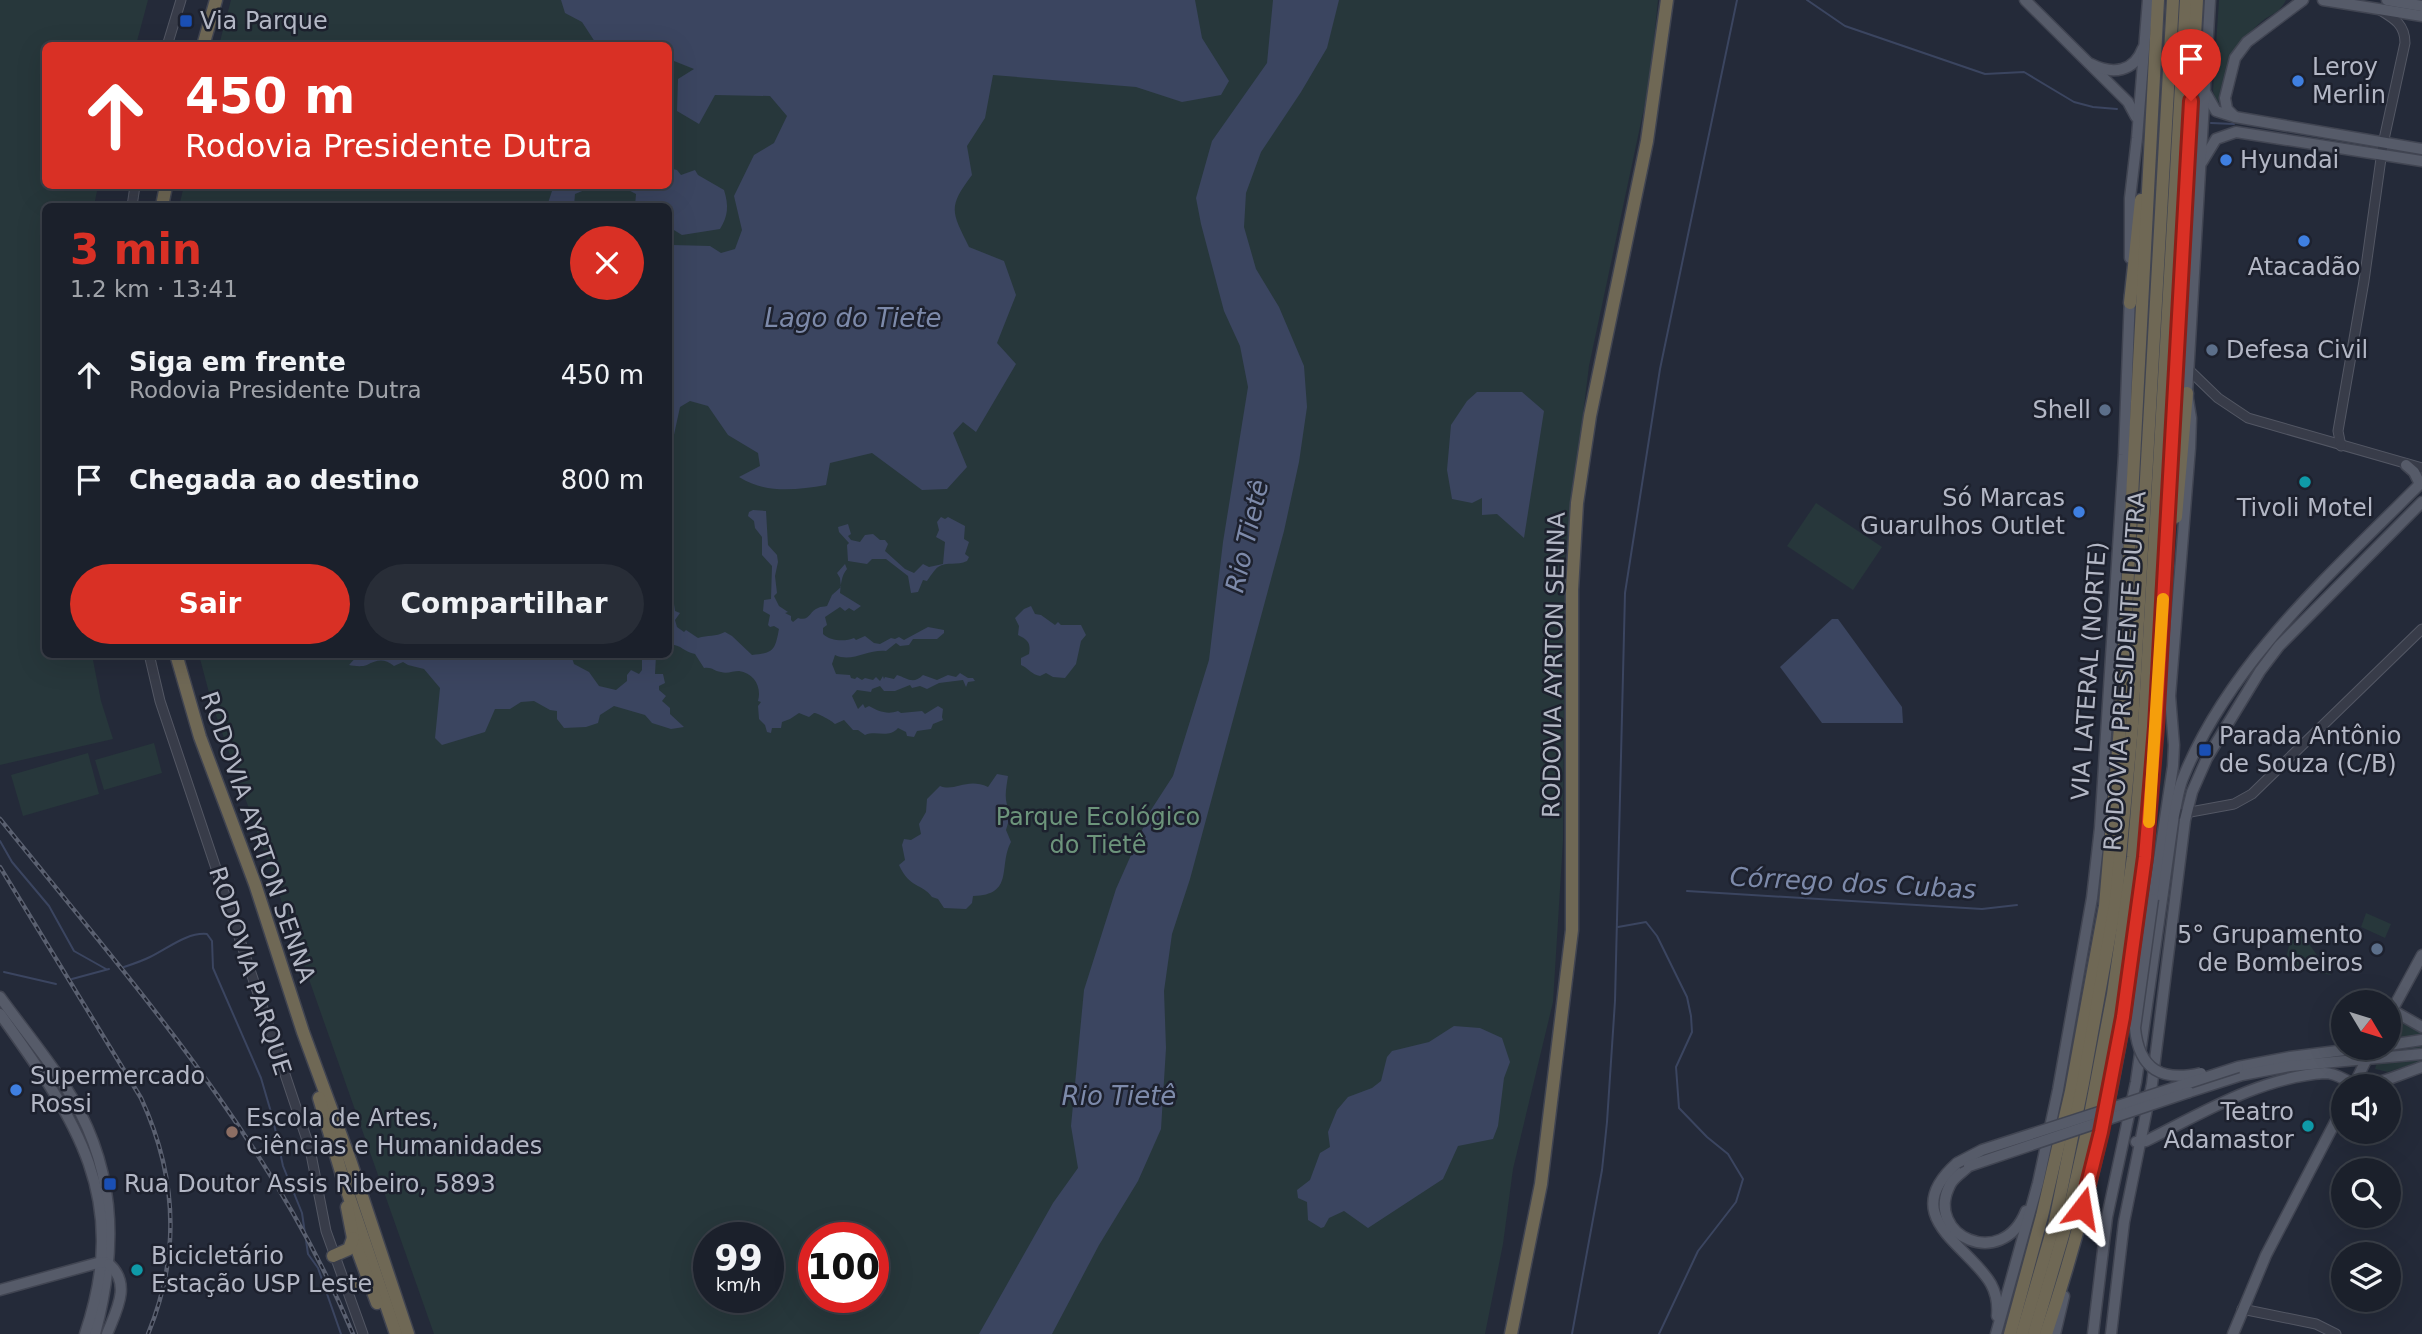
<!DOCTYPE html>
<html lang="pt">
<head>
<meta charset="utf-8">
<style>
  :root { --surface:#1b202b; --page:#282d37; --text:#f1f3f6; --muted:#a0a3a9; --line:#393e47; --accent:#d93025 }
  body { margin:0; font-family:"DejaVu Sans",sans-serif; background:var(--page); color:var(--text); height:100vh; display:flex; flex-direction:column; font-size:26px; white-space:nowrap }
  * { box-sizing:border-box; margin:0 }
  p { font-size:23px; color:var(--muted) }
  .icon { flex:none; width:38px; height:38px; fill:none; stroke:currentColor; stroke-width:2; stroke-linecap:round; stroke-linejoin:round }
  .map { position:relative; flex:1; overflow:hidden }
  .drawer { position:absolute; left:42px; top:203px; width:630px; height:455px; display:flex; flex-direction:column; background:var(--surface); border-radius:10px; box-shadow:0 7px 28px #0002,0 0 0 2px var(--line) }
  .drawer>* { flex:none }
  .hud { position:absolute; left:42px; top:42px; width:630px; height:147px; border-radius:10px; box-shadow:0 7px 28px #0002,0 0 0 2px var(--line); background:#d93025; color:#fff; overflow:hidden }
  .needle { width:46px; rotate:128deg }
  .fabs { position:absolute; left:2331px; top:990px; display:grid; gap:14px }
  .fabs a { display:grid; place-items:center; width:70px; height:70px; border-radius:50%; background:var(--surface); box-shadow:0 7px 28px #0002,0 0 0 2px var(--line); font-size:35px }
  .speed { position:absolute; left:693px; top:1222px; display:flex; gap:14px; font-size:35px; font-weight:700; text-align:center }
  .speed>* { display:grid; place-content:center; width:91px; height:91px; border-radius:50%; background:var(--surface); box-shadow:0 7px 28px #0002,0 0 0 2px var(--line); line-height:1 }
  .speed small { font-size:18px; font-weight:400 }
  .speed .limit { border:10px solid #d22; background:#fff; color:#111 }
  .pin { position:absolute; display:grid; place-items:center; width:60px; height:60px; color:#fff; margin:-72px -30px; border-radius:50% 50% 50% 0; rotate:-45deg; box-shadow:0 0 7px #0007 }
  .pin .icon { rotate:45deg }
  .me { position:absolute; width:77px; margin:-38px; rotate:14deg; stroke-linejoin:round; filter:drop-shadow(0 0 5px #0008) }
  .turn { display:flex; align-items:center; gap:24px; height:147px; padding:0 28px; font-size:32px }
  .turn .icon { width:91px; height:91px; stroke-width:2.5 }
  .turn b { display:block; font-size:49px; line-height:60px }
  .round { display:grid; place-items:center; flex:none; width:74px; height:74px; border-radius:37px; background:var(--page) }
  .overview { display:flex; align-items:center; justify-content:space-between; height:119px; padding:0 28px }
  h1 { font-size:42px; font-weight:700; line-height:52px; color:var(--accent) }
  .primary-button { display:flex; gap:14px; margin-top:auto; padding:14px 28px }
  .primary-button a { flex:1; height:80px; border-radius:42px; background:var(--accent); color:#fff; font-size:28px; font-weight:700; line-height:80px; text-align:center }
  .primary-button a+a { background:var(--page); color:var(--text) }
  ul { padding:0; list-style:none }
  li { display:flex; align-items:center; gap:21px; height:105px; padding:0 28px }
  li div { flex:1 }
  li b { display:block; font-size:26px }
  li em { font-style:normal }
  .map>svg:first-child { display:block }
  .green { fill:#27373b; fill-rule:evenodd }
  .water { fill:#3b4560 }
  .lines { fill:none; stroke-linecap:round; stroke-linejoin:round }
  .stream { stroke:#3b4560; stroke-width:2 }
  .minor-casing { stroke:#535764; stroke-width:11 }
  .major-casing { stroke:#414552; stroke-width:13 }
  .highway-casing { stroke:#404451; stroke-width:15 }
  .minor { stroke:#383c49; stroke-width:9 }
  .major { stroke:#565b69; stroke-width:10 }
  .highway { stroke:#6f6855; stroke-width:12 }
  .rail-casing { stroke:#5a6070; stroke-width:4.5 }
  .rail { stroke:#1d212e; stroke-width:2; stroke-dasharray:5; stroke-linecap:butt }
  .major-bridge-casing { stroke:#414552; stroke-width:13; stroke-linecap:butt }
  .major-bridge { stroke:#565b69; stroke-width:10 }
  .route-casing { stroke:#8d1f18; stroke-width:18 }
  .route { stroke:#d93025; stroke-width:12 }
  .slow { stroke:#f59e0b; stroke-width:12 }
  .transit-dot { fill:#1a4fb4; stroke:#1d212e; stroke-width:2.5 }
  .shop-dot { fill:#3f7fe0; stroke:#1d212e; stroke-width:2.5 }
  .service-dot { fill:#5c6f8a; stroke:#1d212e; stroke-width:2.5 }
  .culture-dot { fill:#0f9aa8; stroke:#1d212e; stroke-width:2.5 }
  .education-dot { fill:#8d6e63; stroke:#1d212e; stroke-width:2.5 }
  .labels { text-anchor:middle; dominant-baseline:central; stroke-width:5; stroke-linejoin:round; paint-order:stroke }
  .poi-label { font-size:24px; fill:#b3b7c5; stroke:#1d212e; text-anchor:start }
  .street-label { font-size:24px; fill:#b3b7c5; stroke:#1d212e }
  .park-label { font-size:24px; fill:#6c947b; stroke:#1d212e }
  .water-label { font-size:26px; font-style:italic; fill:#7d8aaa; stroke:#1d212e }
</style>
</head>
<body>
<div class="map">
<svg width="2422" height="1334" viewBox="0 0 2422 1334">
  <rect width="100%" height="100%" fill="#242a39"/>
  <g class="green">
    <polygon points="0,0 148,0 136,45 46,46 46,186 98,186 94,206 46,206 46,654 92,655 101,701 113,739 0,765"/>
    <path d="M231,0H1658L1650,80L1589,366L1565,560L1563,841L1553,1002L1513,1169L1503,1244L1485,1334H434L212,704L199,655L668,654V206H179L184,186H668V46L219,45ZM709,1237H768V1297H709ZM814,1237H873V1297H814Z"/>
    <path d="M2219,0H2286C2279,14 2272,13 2261,22C2228,51 2230,65 2222,106L2215,98L2213,91Z"/>
    <polygon points="1816,503 1882,547 1853,590 1787,546"/>
    <polygon points="154,743 162,773 104,790 95,760"/>
    <polygon points="88,753 99,794 23,816 11,775"/>
    <polygon points="2366,913 2391,924 2385,938 2361,927"/>
    <polygon points="2300,931 2331,975 2284,966 2290,942"/>
    <polygon points="2395,1017 2422,1031 2422,1061 2388,1072 2375,1069 2381,1048 2389,1048 2389,1030"/>
  </g>
  <g class="water">
    <path d="M561,0H1195L1202,38L1229,81L1221,95L1182,102L1136,87L993,75L985,118L967,146L972,175C947,208 952,212 969,247L1004,261L1016,295L997,343L1016,364L976,432L963,422L953,433L967,467L947,489L922,490L872,453L830,463L826,485C796,490 766,494 739,477L760,466L758,453L728,435L708,406L690,401L680,407L672,444L669,447L668,249L672,245L710,246L721,253L735,249L742,230L734,196L754,155L774,143L787,116L770,96L715,95L699,124L677,111L678,79L694,69L669,59L668,46L597,45L582,22L565,13Z"/>
    <polygon points="1273,0 1339,0 1327,48 1301,92 1261,152 1246,193 1244,227 1256,269 1279,307 1304,366 1307,407 1299,462 1284,531 1190,879 1172,934 1164,991 1166,1048 1161,1129 1138,1181 1099,1245 1052,1334 979,1334 1053,1203 1078,1168 1071,1126 1084,990 1116,889 1151,810 1173,776 1209,660 1223,542 1248,387 1240,346 1224,311 1201,224 1196,198 1212,141 1267,63"/>
    <path d="M669,168L677,170L681,175L695,170L698,175L724,190C729,206 728,216 720,229L682,235L669,227L668,206H635L636,194L621,186H668Z"/>
    <polygon points="574,186 616,186 587,189 575,194 574,206 547,206 552,191 572,188"/>
    <polygon points="1477,392 1522,392 1544,411 1524,538 1497,514 1482,515 1482,498 1472,503 1452,499 1447,470 1451,425 1467,401"/>
    <path d="M753,510L766,511L768,545L777,555L778,562L775,576L777,593L774,596L779,606L788,612L785,613L791,616V620L793,622L798,618C810,622 809,611 818,608C821,606 824,607 827,606L832,595L841,587L840,578L837,573L845,564L847,569C841,576 841,585 840,593L861,606L854,611L849,608L845,611L840,607L825,617L827,625L823,628V634C830,641 845,642 854,638L856,640L865,636L874,643L880,644L891,638L895,639L899,637L904,640L928,627L944,630V633L937,639H913L909,645L900,646L896,643L886,651C868,649 852,663 835,655L832,664L836,674L850,675L851,678L855,679L857,677L862,680L865,678L873,680L876,677L880,681L883,676L884,679L885,677L894,679L897,675C907,678 913,685 923,675L937,680L948,675L956,677L960,673L968,678H973L975,681L968,682L966,687L963,680L939,683L927,689L920,686L912,688L910,685L895,691H884L880,686L872,689L871,692L857,690L852,696L858,709L863,704L865,708L869,706C878,711 887,715 898,711L901,713L922,711L925,714L938,706L943,709L942,717L943,720L933,724L931,729L917,731L914,737L907,736L906,732L898,728C888,739 877,730 865,735L858,730H853L844,720L835,724C832,721 818,713 814,713L809,717L799,713L790,719L782,722L781,728H772L771,733L767,732L765,725L759,719L758,706L761,702L758,701C762,687 754,673 739,671C733,671 727,674 721,672C713,671 713,667 704,668L695,654C684,652 682,645 669,644V600L674,604L675,611L680,613L675,620L677,627L684,632L686,630L698,638C708,635 715,637 725,632L732,636L752,655C774,653 775,650 779,629L774,626L770,627L768,625L770,615L763,611L764,600L771,599L772,566L762,555V537L755,528L754,521L748,516L749,512Z"/>
    <path d="M941,517L945,519L948,517L965,526L964,539L969,542L965,554L969,557L967,561C957,566 947,561 938,567C934,570 930,577 927,581L923,580L918,592L911,593L908,576L886,559H872L867,564L848,561L847,545L849,543L839,532L838,527L848,524L851,534L848,536L851,540L860,542L865,535L873,534L880,540H885L888,544L885,551L905,569L914,573L923,564L929,567L943,564L945,542L936,537L939,530L937,522Z"/>
    <path d="M1031,606L1035,614L1041,615L1055,625L1058,622L1061,625H1081L1086,635L1081,641L1076,664L1065,678L1053,677L1046,673L1040,676C1032,675 1028,668 1021,665V658L1029,654C1031,643 1028,640 1018,635L1019,626L1015,618L1024,609Z"/>
    <polygon points="1832,619 1838,619 1902,707 1903,723 1822,723 1780,667"/>
    <path d="M358,655H571L574,664L589,672L599,686L616,690L627,681V675L631,670L639,674L642,670V656H656L655,674H663L665,683L659,686V690L666,696L662,701L670,708V714L684,727L671,729L652,723L645,715L614,706L600,715L598,723L586,727L564,728L557,719V711L550,710L534,701L521,702L510,709H495L485,732L442,745L435,738L440,688L424,669L408,665L403,662L394,666C384,658 377,660 367,665C362,667 354,666 349,665Z"/>
    <path d="M997,774L1008,776C1006,790 1003,801 1011,813L1006,830L1011,842C998,866 1015,895 973,896L972,903L966,909L944,908L938,899L932,897C922,883 910,889 899,865L905,860L902,845L904,839L911,840L921,834L919,824L926,812L927,799L940,786C955,792 967,777 988,787Z"/>
    <polygon points="1454,1026 1480,1028 1502,1038 1510,1062 1504,1078 1498,1126 1493,1139 1458,1146 1443,1179 1368,1228 1344,1211 1329,1218 1324,1227 1321,1228 1308,1220 1307,1202 1298,1198 1297,1190 1310,1180 1320,1153 1330,1147 1328,1132 1337,1110 1348,1097 1372,1088 1381,1081 1387,1057 1392,1051 1429,1042"/>
  </g>
  <g class="lines">
    <g class="stream">
      <polyline points="1807,0 1845,26 1985,74 2024,72 2074,102 2093,107 2117,109"/>
      <polyline points="2211,123 2234,124"/>
      <polyline points="0,841 12,862 49,906 74,951 106,969"/>
      <polyline points="1687,891 1982,909 2017,905"/>
      <polyline points="1618,927 1646,922 1657,936 1687,997 1691,1016 1692,1032 1676,1067 1679,1108 1707,1137 1728,1154 1743,1179 1736,1202 1698,1251 1659,1334"/>
      <path d="M124,967C133,964 142,961 150,957C167,949 187,932 207,934L212,941L213,968L261,1078L273,1119L283,1166L302,1213L308,1254L318,1268L341,1334"/>
      <polyline points="4,972 56,984"/>
      <polyline points="72,979 109,969"/>
      <polyline points="1572,1334 1602,1170 1607,1122 1615,1001 1625,593 1660,369 1737,0"/>
    </g>
    <defs>
      <g id="minor">
        <polyline points="167,46 181,0"/>
        <polyline points="132,206 135,186"/>
        <polyline points="2189,370 2218,398 2248,418 2422,468"/>
        <path d="M2341,446L2338,431L2364,281L2383,144L2405,43C2405,25 2395,19 2380,10"/>
        <polyline points="149,654 160,701 310,1149 326,1231 363,1334"/>
        <polyline points="2174,815 2234,804 2252,794 2422,629"/>
        <polyline points="2242,1309 2316,1324 2336,1334"/>
      </g>
      <g id="major">
        <polyline points="2025,0 2128,102 2136,117"/>
        <polyline points="2323,0 2422,16"/>
        <polyline points="2387,0 2422,6"/>
        <path d="M2091,64C2113,75 2134,72 2143,48"/>
        <polyline points="2205,92 2216,111 2235,117 2422,149"/>
        <polyline points="2235,117 2227,109 2225,98 2235,58 2247,42 2303,0"/>
        <polyline points="2202,162 2216,139 2236,132 2422,161"/>
        <polyline points="2130,258 2130,198 2137,138 2148,0"/>
        <polyline points="2406,465 2414,472 2420,484"/>
        <polyline points="2153,899 2173,766 2174,745 2170,696 2190,448 2191,418 2187,393 2210,0"/>
        <path d="M0,997C21,1026 44,1054 63,1083C116,1163 119,1244 95,1334"/>
        <polyline points="2392,1010 2422,1027"/>
        <path d="M0,1014C77,1121 131,1198 85,1334"/>
        <polyline points="2389,1016 2422,955"/>
        <polyline points="2389,1045 2422,1040"/>
        <polyline points="2238,1067 2290,1057 2361,1048"/>
        <polyline points="2353,1087 2372,1048"/>
        <polyline points="2189,1092 2242,1075 2290,1066 2422,1054"/>
        <path d="M2136,1142L2146,1141C2202,1113 2261,1077 2325,1073C2337,1073 2345,1081 2355,1084C2370,1089 2406,1072 2422,1067"/>
        <path d="M1957,1163C1896,1217 1969,1245 1991,1284C1997,1295 1998,1305 1997,1316"/>
        <path d="M1969,1166C1963,1172 1954,1177 1950,1185C1924,1235 2002,1272 2026,1211"/>
        <polyline points="0,1290 101,1262 107,1263"/>
        <path d="M107,1334C116,1311 132,1284 109,1264"/>
        <polyline points="1996,1334 2038,1183 2058,1090 2092,898 2100,828 2124,455 2130,295"/>
        <polyline points="2055,1334 2064,1296"/>
        <path d="M2093,1334L2107,1217L2136,1082L2174,815C2177,803 2178,790 2183,778C2230,661 2335,570 2422,482"/>
        <polyline points="2111,1334 2124,1222 2152,1084 2185,820 2192,792 2207,758 2260,671 2279,646 2422,502"/>
        <polyline points="2233,1334 2266,1255 2343,1107"/>
      </g>
      <g id="highway">
        <polyline points="203,46 216,0"/>
        <polyline points="162,206 166,186"/>
        <polyline points="2130,303 2141,200"/>
        <polyline points="2176,517 2187,393"/>
        <polyline points="176,654 200,737 255,884 303,1032 350,1160 408,1334"/>
        <polyline points="319,1098 344,1182 396,1334"/>
        <polyline points="347,1207 353,1238 377,1303"/>
        <polyline points="333,1256 349,1249 353,1238"/>
        <polyline points="344,1286 361,1283 372,1288"/>
        <polyline points="1511,1334 1541,1184 1572,930 1572,590 1577,503 1590,416 1647,141 1667,0"/>
        <polyline points="2010,1334 2042,1216 2071,1091 2105,906 2120,727 2158,0"/>
        <polyline points="2022,1334 2055,1221 2083,1083 2116,900 2132,727 2173,0"/>
        <polyline points="2034,1334 2066,1225 2086,1136 2113,994 2133,857 2144,726 2186,0"/>
        <path d="M2046,1334C2093,1194 2124,1045 2141,898C2154,784 2159,669 2165,554C2176,369 2187,185 2197,0"/>
      </g>
    </defs>
    <use href="#minor" class="minor-casing"/>
    <use href="#major" class="major-casing"/>
    <use href="#highway" class="highway-casing"/>
    <use href="#minor" class="minor"/>
    <use href="#major" class="major"/>
    <use href="#highway" class="highway"/>
    <defs>
      <g id="rail">
        <path d="M0,819C131,981 272,1140 353,1334"/>
        <path d="M0,867L141,1098C177,1176 181,1254 148,1334"/>
      </g>
    </defs>
    <use href="#rail" class="rail-casing"/>
    <use href="#rail" class="rail"/>
    <defs>
      <g id="major-bridge">
        <path d="M2153,899L2135,1028C2139,1070 2162,1082 2201,1073"/>
        <polyline points="1957,1163 1982,1150 2238,1067"/>
        <polyline points="1969,1166 2189,1092"/>
      </g>
    </defs>
    <use href="#major-bridge" class="major-bridge-casing"/>
    <use href="#major-bridge" class="major-bridge"/>
  </g>
  <g class="lines">
    <defs>
      <polyline id="route" points="2082,1208 2101,1132 2123,1017 2145,857 2156,727 2191,101"/>
    </defs>
    <use href="#route" class="route-casing"/>
    <use href="#route" class="route"/>
    <polyline class="slow" points="2149,822 2163,599"/>
  </g>
  <g class="transit-dot">
    <rect x="179" y="14" width="14" height="14" rx="3.5"/>
    <rect x="2198" y="743" width="14" height="14" rx="3.5"/>
    <rect x="103" y="1177" width="14" height="14" rx="3.5"/>
  </g>
  <g class="shop-dot">
    <circle cx="2298" cy="81" r="7"/>
    <circle cx="2226" cy="160" r="7"/>
    <circle cx="2304" cy="241" r="7"/>
    <circle cx="2079" cy="512" r="7"/>
    <circle cx="16" cy="1090" r="7"/>
  </g>
  <g class="service-dot">
    <circle cx="2212" cy="350" r="7"/>
    <circle cx="2105" cy="410" r="7"/>
    <circle cx="2377" cy="949" r="7"/>
  </g>
  <g class="culture-dot">
    <circle cx="2305" cy="482" r="7"/>
    <circle cx="2308" cy="1126" r="7"/>
    <circle cx="137" cy="1270" r="7"/>
  </g>
  <circle class="education-dot" cx="232" cy="1132" r="7"/>
  <g class="labels">
    <g class="poi-label">
      <text x="200" y="21">Via Parque</text>
      <text x="2312" y="67">Leroy<tspan x="2312" dy="28">Merlin</tspan></text>
      <text x="2240" y="160">Hyundai</text>
      <text x="2304" y="267" text-anchor="middle">Atacadão</text>
      <text x="2226" y="350">Defesa Civil</text>
      <text x="2091" y="410" text-anchor="end">Shell</text>
      <text x="2065" y="498" text-anchor="end">Só Marcas<tspan x="2065" dy="28">Guarulhos Outlet</tspan></text>
      <text x="2305" y="508" text-anchor="middle">Tivoli Motel</text>
      <text x="2219" y="736">Parada Antônio<tspan x="2219" dy="28">de Souza (C/B)</tspan></text>
      <text x="2363" y="935" text-anchor="end">5° Grupamento<tspan x="2363" dy="28">de Bombeiros</tspan></text>
      <text x="30" y="1076">Supermercado<tspan x="30" dy="28">Rossi</tspan></text>
      <text x="2294" y="1112" text-anchor="end">Teatro<tspan x="2294" dy="28">Adamastor</tspan></text>
      <text x="246" y="1118">Escola de Artes,<tspan x="246" dy="28">Ciências e Humanidades</tspan></text>
      <text x="124" y="1184">Rua Doutor Assis Ribeiro, 5893</text>
      <text x="151" y="1256">Bicicletário<tspan x="151" dy="28">Estação USP Leste</tspan></text>
    </g>
    <g class="street-label">
      <text transform="translate(1554 665) rotate(-89)">RODOVIA AYRTON SENNA</text>
      <text transform="translate(2089 671) rotate(-86)">VIA LATERAL (NORTE)</text>
      <text transform="translate(2125 671) rotate(-86)">RODOVIA PRESIDENTE DUTRA</text>
      <text transform="translate(258 837) rotate(71)">RODOVIA AYRTON SENNA</text>
      <text transform="translate(250 971) rotate(72)">RODOVIA PARQUE</text>
    </g>
    <g class="park-label">
      <text x="1098" y="817">Parque Ecológico<tspan x="1098" dy="28">do Tietê</tspan></text>
    </g>
    <g class="water-label">
      <text x="853" y="318">Lago do Tiete</text>
      <text transform="translate(1247 536) rotate(-77)">Rio Tietê</text>
      <text transform="translate(1853 883) rotate(3)">Córrego dos Cubas</text>
      <text x="1119" y="1096">Rio Tietê</text>
    </g>
  </g>
</svg>
<div class="fabs">
<a><svg class="needle" viewBox="-14 -14 28 28"><path d="M0-13l5 13h-10z" fill="#e53935"/><path d="M0 13l5-13h-10z" fill="#a0a3a9"/></svg></a>
<a><svg class="icon" aria-label="sound" viewBox="0 0 24 24"><path d="M4 9h4l5-4v14l-5-4H4zM17 9q2 3 0 6"/></svg></a>
<a><svg class="icon" aria-label="search" viewBox="0 0 24 24"><circle cx="10" cy="10" r="6"/><path d="M15 15l6 6"/></svg></a>
<a><svg class="icon" aria-label="layers" viewBox="0 0 24 24"><path d="M12 4l9 5-9 5-9-5zM3 14l9 5 9-5"/></svg></a>
</div>
<div class="speed"><div>99<small>km/h</small></div><div class="limit">100</div></div>
<div class="pin" style="left:2191px;top:101px;background:#d93025"><svg class="icon" aria-label="arrive" viewBox="0 0 24 24"><path d="M6 21V4h12l-3 4 3 4H6"/></svg></div>
<svg class="me" style="left:2082px;top:1208px" viewBox="-20 -20 40 40"><path d="M0-17L14 15 0 8-14 15z" fill="#d93025" stroke="#fff" stroke-width="4"/></svg>
<div class="hud">
<div class="turn"><svg class="icon" aria-label="ahead" viewBox="0 0 24 24"><path d="M12 20V5M6 11l6-6 6 6"/></svg><div><b>450 m</b>Rodovia Presidente Dutra</div></div>
</div>
<section class="drawer">
<div class="overview"><div><h1>3 min</h1><p>1.2 km · 13:41</p></div><a class="round" style="background:#d93025;color:#fff"><svg class="icon" aria-label="close" viewBox="0 0 24 24"><path d="M6 6l12 12M18 6L6 18"/></svg></a></div>
<ul>
<li><svg class="icon" aria-label="ahead" viewBox="0 0 24 24"><path d="M12 20V5M6 11l6-6 6 6"/></svg><div><b>Siga em frente</b><p>Rodovia Presidente Dutra</p></div><em>450 m</em></li>
<li><svg class="icon" aria-label="arrive" viewBox="0 0 24 24"><path d="M6 21V4h12l-3 4 3 4H6"/></svg><div><b>Chegada ao destino</b></div><em>800 m</em></li>
</ul>
<div class="primary-button"><a>Sair</a><a>Compartilhar</a></div>
</section>
</div>
</body>
</html>
